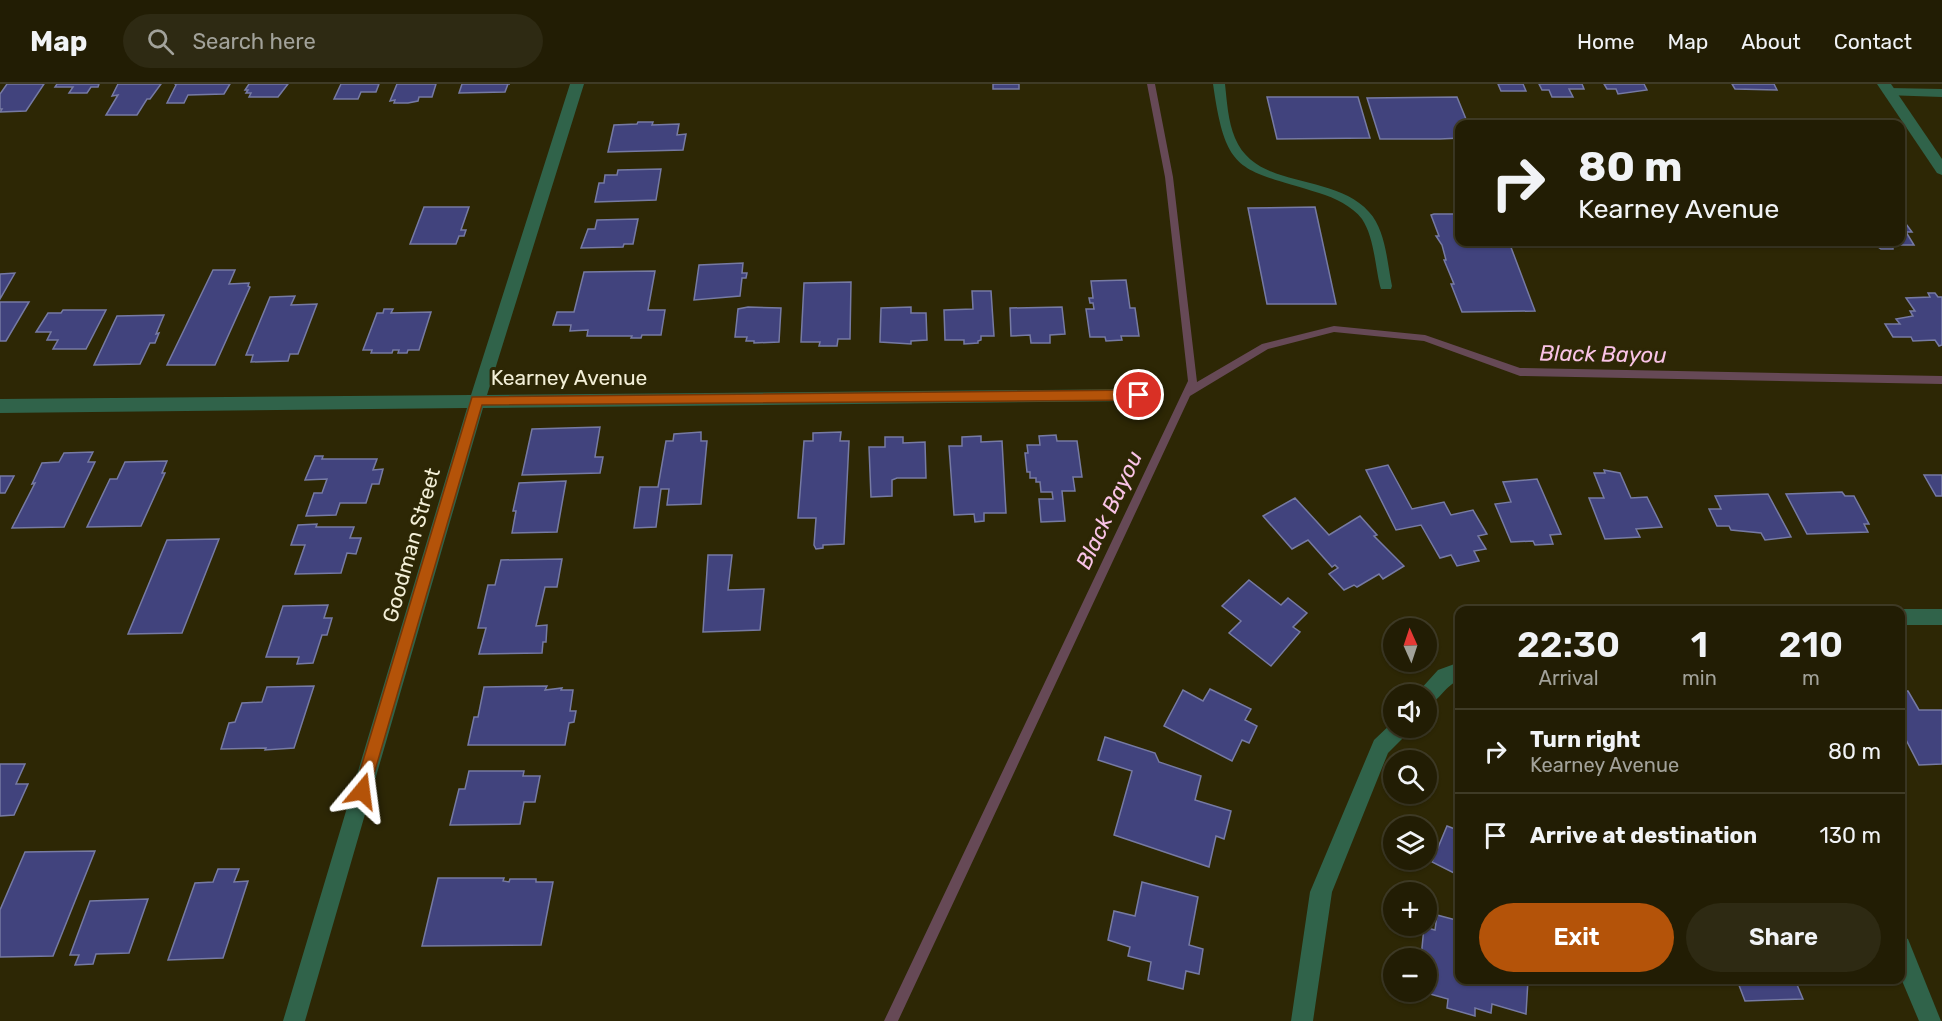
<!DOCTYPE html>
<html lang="en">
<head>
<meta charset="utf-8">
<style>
  :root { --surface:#221d04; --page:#2e2a13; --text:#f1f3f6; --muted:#a2a29a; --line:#3f3b26; --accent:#b45309 }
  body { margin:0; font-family:Rubik,sans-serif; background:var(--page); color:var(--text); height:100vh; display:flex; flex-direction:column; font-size:22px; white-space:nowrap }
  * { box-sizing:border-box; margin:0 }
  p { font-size:20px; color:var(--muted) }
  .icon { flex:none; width:33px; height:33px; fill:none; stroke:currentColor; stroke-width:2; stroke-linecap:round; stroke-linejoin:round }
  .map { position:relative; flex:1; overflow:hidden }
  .sheet { position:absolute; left:1455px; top:522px; width:450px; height:378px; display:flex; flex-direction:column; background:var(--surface); border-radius:12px; box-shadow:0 2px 4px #0004,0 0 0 2px var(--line) }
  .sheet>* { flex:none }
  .top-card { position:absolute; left:1455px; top:36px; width:450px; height:126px; border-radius:12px; box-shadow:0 2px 4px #0004,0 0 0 2px var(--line); background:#221d04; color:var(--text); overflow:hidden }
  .needle { width:39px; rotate:357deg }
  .controls { position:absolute; left:1383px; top:534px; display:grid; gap:12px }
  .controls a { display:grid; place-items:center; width:54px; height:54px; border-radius:50%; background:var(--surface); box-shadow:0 2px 4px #0004,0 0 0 2px var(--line); font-size:30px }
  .pin { position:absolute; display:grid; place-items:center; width:51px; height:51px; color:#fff; margin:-26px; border:3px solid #fff; border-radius:50%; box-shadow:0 2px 6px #0007 }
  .me { position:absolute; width:66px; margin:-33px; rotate:16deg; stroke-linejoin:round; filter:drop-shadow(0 0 4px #0008) }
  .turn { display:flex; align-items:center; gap:21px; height:126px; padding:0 24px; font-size:27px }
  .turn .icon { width:78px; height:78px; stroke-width:2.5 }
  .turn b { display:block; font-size:42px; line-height:51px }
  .eta { display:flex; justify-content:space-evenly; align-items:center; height:102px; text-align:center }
  .eta b { font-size:36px; font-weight:600; line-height:42px }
  .action { display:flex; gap:12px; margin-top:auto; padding:12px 24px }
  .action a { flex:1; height:69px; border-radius:36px; background:var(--accent); color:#fff; font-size:24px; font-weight:600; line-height:69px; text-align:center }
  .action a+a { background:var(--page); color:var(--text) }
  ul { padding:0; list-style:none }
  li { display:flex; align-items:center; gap:18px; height:84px; padding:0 24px; border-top:2px solid var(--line) }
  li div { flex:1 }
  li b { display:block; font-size:22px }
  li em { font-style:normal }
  header { display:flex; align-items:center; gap:36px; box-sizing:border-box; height:84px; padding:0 30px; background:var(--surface); border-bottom:2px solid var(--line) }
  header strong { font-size:28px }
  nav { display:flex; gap:33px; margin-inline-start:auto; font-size:21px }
  .search { width:420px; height:54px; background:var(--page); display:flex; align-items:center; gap:15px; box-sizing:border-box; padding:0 21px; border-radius:33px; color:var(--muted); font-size:22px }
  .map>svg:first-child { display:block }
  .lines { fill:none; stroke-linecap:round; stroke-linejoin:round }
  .stream { fill:#664956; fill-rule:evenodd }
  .building { fill:#41437d; stroke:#767aa3; stroke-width:1.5 }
  .lane { fill:#30634a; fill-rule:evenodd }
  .street { fill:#30634a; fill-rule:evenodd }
  .route { fill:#b45309; stroke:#753606; stroke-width:1.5 }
  .labels { text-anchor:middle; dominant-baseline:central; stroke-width:6; stroke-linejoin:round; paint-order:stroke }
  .street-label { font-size:21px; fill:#f3efd7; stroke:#2d2705 }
  .water-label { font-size:22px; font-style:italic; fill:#f9c3e6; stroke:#2d2705 }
</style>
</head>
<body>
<header>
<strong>Map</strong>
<div class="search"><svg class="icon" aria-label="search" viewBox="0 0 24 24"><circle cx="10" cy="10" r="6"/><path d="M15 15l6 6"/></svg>Search here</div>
<nav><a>Home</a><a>Map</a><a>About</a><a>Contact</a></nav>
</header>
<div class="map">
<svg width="1942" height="937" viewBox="0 0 1942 937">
  <rect width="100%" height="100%" fill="#2d2705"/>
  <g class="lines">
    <polygon class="stream" points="1147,0 1155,0 1173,93 1197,298 1262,260 1334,242 1425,251 1520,284 1942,292 1942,300 1520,292 1424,257 1334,248 1268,265 1190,312 898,937 884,937 1188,297 1165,93"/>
  </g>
  <g class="building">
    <polygon points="7,0 44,0 26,27 0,28 2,25 0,25 0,10"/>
    <polygon points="57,0 99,0 98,3 91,3 87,9 69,9 73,3 55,3"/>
    <polygon points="118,0 161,0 150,15 147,15 137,31 106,31 118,11 112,12"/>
    <polygon points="175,0 230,0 224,10 188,11 184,19 167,19 176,1"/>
    <polygon points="249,0 288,0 278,13 249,13 251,9 246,9 248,6 245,6"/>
    <polygon points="341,0 379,0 376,8 361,8 358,15 334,15"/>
    <polygon points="397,0 436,0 432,13 419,13 418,17 408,19 394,19 395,16 390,17"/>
    <polygon points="462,0 510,0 508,0 505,8 459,9"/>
    <rect x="993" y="0" width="26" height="5"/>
    <polygon points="1498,0 1523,0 1526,7 1501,7"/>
    <polygon points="1539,0 1582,0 1584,5 1569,5 1573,13 1552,13 1549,6 1542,6"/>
    <polygon points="1604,0 1644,0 1647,6 1618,10 1616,5 1607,5"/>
    <polygon points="1732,0 1774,0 1777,6 1735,5"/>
    <polygon points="1267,13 1358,13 1370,54 1277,55"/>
    <polygon points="1457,13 1468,40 1460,40 1460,54 1440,55 1380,55 1367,14"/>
    <polygon points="638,38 653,38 652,41 679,40 677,51 686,50 683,66 608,68 614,41 637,40"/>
    <polygon points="661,85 656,116 595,118 599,99 604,99 605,91 617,91 618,86"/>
    <polygon points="424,123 469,123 461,146 466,146 464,152 459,152 456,160 410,160"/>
    <polygon points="1315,123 1336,220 1267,220 1248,124"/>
    <polygon points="1434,130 1460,130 1460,158 1509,158 1535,227 1462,228 1451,200 1454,200 1444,176 1446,176 1442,161 1436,152 1439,152 1431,131"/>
    <polygon points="638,135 633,160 624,160 623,163 581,164 588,145 595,145 597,136"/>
    <polygon points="1900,139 1906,140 1912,148 1906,148 1914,161 1893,161 1893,165 1881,165 1875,161 1857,162 1854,158 1900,158"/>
    <polygon points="743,179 742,189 747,189 746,194 742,194 740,212 694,216 699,181"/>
    <polygon points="213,186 235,186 229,200 249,199 248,202 250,203 215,281 167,281"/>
    <polygon points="655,187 648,226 665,226 661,251 642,251 641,254 631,254 632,252 587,252 588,246 570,247 571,241 553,241 557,228 574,228 584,188"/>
    <polygon points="15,189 0,215 0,190"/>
    <polygon points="1126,196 1130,224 1135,224 1139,252 1121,252 1122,256 1106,257 1105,253 1090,253 1086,225 1094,225 1093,219 1090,219 1089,214 1093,214 1091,197"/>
    <polygon points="851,198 850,255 838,255 837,262 819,262 820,258 801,258 804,199"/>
    <polygon points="972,207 991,207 994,252 981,252 981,256 978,257 978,259 964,260 964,256 945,256 944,226 973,225"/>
    <polygon points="1928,209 1935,209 1938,213 1942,213 1942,261 1939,262 1935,256 1913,257 1911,253 1893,253 1885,240 1900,240 1896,235 1913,232 1910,227 1915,227 1906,214 1930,213"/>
    <polygon points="295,212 291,221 317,220 298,270 290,270 288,277 251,278 253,271 246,271 270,213"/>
    <polygon points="0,218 29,218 6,257 0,257"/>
    <polygon points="748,223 781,224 779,258 754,259 754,257 746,257 747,253 735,253 738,225"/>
    <polygon points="911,223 911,229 926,229 927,256 911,257 911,260 880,258 881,224"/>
    <polygon points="1062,223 1065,250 1050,251 1050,259 1031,259 1030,251 1011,252 1010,224"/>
    <polygon points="384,225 393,225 391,229 431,228 419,266 408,266 407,269 398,269 399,266 393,266 392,269 371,269 372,266 363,266 377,229 383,229"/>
    <polygon points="63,226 106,226 86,265 53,265 58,256 47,256 51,248 36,248 48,229 61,229"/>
    <polygon points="164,231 156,250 159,249 155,259 150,259 140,280 94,281 117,232"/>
    <polygon points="600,343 595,373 603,373 600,389 522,391 532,345"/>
    <polygon points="701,348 701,357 707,357 701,420 667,421 669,405 661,405 656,443 634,444 640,403 658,403 666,357 673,357 674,350"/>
    <polygon points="841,348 840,357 849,357 844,460 823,461 823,464 816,465 814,461 816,434 798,434 804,357 813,357 813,349"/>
    <polygon points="1056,351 1057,357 1077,357 1082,393 1073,393 1075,407 1062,407 1065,437 1041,438 1039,415 1053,415 1052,408 1041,408 1040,398 1036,398 1036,394 1030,394 1030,388 1027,388 1025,369 1028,369 1027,361 1040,361 1039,352"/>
    <polygon points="981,352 981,358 1002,357 1006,429 984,429 984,437 975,438 974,430 954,431 949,362 962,362 962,353"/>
    <polygon points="885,353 903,353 903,359 925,358 926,394 897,394 892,396 892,412 871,413 869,363 885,363"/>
    <polygon points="93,368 88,378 95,378 64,443 12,444 35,399 32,400 42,379 59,378 64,369"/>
    <polygon points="315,372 323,372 322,375 377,375 373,386 383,385 379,400 372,400 366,419 340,419 336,431 306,432 314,409 322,409 327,395 305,396"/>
    <polygon points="167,377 162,389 165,389 141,442 87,443 110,395 117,395 125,378"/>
    <polygon points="1388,381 1412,425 1444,418 1451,431 1473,426 1487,450 1478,452 1486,465 1474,467 1479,477 1457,482 1451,471 1440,474 1421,441 1396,446 1366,386"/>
    <polygon points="1604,386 1620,389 1631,414 1647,413 1662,443 1636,445 1640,453 1605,455 1589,414 1604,414 1594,389 1605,389"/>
    <polygon points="1924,391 1942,391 1942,412 1936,412"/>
    <polygon points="0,392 14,392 5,409 0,409"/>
    <polygon points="1537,395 1561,450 1550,451 1553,460 1535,461 1533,457 1511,458 1495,420 1511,418 1503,398"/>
    <polygon points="566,397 557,448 512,449 516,427 513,427 519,399"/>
    <polygon points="1842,408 1845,412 1854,412 1869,440 1864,440 1868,448 1807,450 1786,410"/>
    <polygon points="1768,410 1791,453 1765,456 1761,449 1731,446 1729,442 1717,442 1709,425 1721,425 1715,412"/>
    <polygon points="1295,414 1329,451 1360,432 1377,451 1374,452 1404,482 1383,495 1379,490 1357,503 1354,501 1344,506 1329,490 1338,484 1335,481 1332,483 1308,456 1292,465 1263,432"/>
    <polygon points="317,440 316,443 354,443 350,454 361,454 356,470 347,469 341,489 295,490 305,461 291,461 298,441"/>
    <polygon points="219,455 182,549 128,550 167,456"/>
    <polygon points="708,471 732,471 728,506 764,505 760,546 703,548"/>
    <polygon points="562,475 557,503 545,503 536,542 547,541 546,558 543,558 542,569 479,570 486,544 478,544 488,501 495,501 501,476"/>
    <polygon points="1249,496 1281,521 1288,514 1307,529 1293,543 1300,548 1271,582 1229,549 1241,537 1222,522"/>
    <polygon points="328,521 324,534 332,534 327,551 322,551 313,579 297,580 299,573 266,573 283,522"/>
    <polygon points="314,602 294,664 265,666 266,664 221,665 229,639 235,638 242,619 262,618 267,603"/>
    <polygon points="547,602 545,606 562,604 561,606 573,606 570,627 576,627 574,638 569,639 565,661 468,661 474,633 478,633 484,603"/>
    <polygon points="1210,605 1251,625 1245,636 1257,642 1249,659 1242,656 1232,677 1164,642 1183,606 1203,617"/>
    <polygon points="1900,607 1908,607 1919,626 1942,626 1942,680 1919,681 1903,650 1900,650"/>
    <polygon points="1105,653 1155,669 1159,678 1201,692 1195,716 1231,727 1224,755 1216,752 1209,783 1114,751 1132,687 1098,676"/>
    <polygon points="0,680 25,680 16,700 28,700 14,731 0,732"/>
    <polygon points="469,687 524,687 523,692 540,692 535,718 524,718 520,740 450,741 459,705 465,705"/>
    <polygon points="1460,732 1460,792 1432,778 1447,742 1455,745"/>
    <polygon points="95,767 53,872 0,873 0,826 25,768"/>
    <polygon points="218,785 239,785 234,798 248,797 223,874 168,876 195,799 213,798"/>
    <polygon points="438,794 504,794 503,797 509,798 510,795 536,795 536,798 553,798 541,861 422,862"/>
    <polygon points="1142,798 1198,813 1189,861 1203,865 1199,890 1186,887 1183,905 1148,896 1151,878 1128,872 1130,863 1108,856 1114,827 1135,832"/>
    <polygon points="148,815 129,869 96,870 93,880 75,881 79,871 70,871 90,817"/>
    <polygon points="1437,831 1460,837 1460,896 1528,896 1526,930 1492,920 1491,929 1475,924 1475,932 1447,924 1448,915 1423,908 1426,908 1426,874 1421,874 1424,843 1435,846"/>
    <polygon points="1737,896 1795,896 1803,915 1745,917"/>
  </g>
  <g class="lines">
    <g class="lane">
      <path d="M1213,0H1225C1227,18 1228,37 1235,54C1257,107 1334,88 1369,128C1386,146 1387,179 1392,202L1391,205H1381L1380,202C1375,181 1374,153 1362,135C1352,122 1335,114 1319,109C1239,84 1226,91 1213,0Z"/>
      <polygon points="1889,4 1942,5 1942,13 1885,11 1885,5"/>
    </g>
    <g class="street">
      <polygon points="570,0 584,0 487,311 1139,305 1145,306 1147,311 1145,316 1139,317 483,324 305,937 283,937 467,324 0,329 0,315 471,311"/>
      <polygon points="1877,0 1891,0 1942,75 1942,91 1937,89"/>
      <polygon points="1900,525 1942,525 1942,541 1900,541 1900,526 1895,526"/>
      <path d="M1460,578V596C1445,601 1440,617 1426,622V610H1417L1419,607L1438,586Z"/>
      <polygon points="1394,637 1394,644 1409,644 1406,651 1388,669 1332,808 1313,937 1291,937 1310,808 1374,656"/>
      <polygon points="1900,852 1908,855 1941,937 1919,937 1900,892"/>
    </g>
  </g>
  <polygon class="route" points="1139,306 1145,311 1139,316 482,321 369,707 367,713 362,715 356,713 354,707 472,313"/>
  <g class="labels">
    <g class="street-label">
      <text x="569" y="293">Kearney Avenue</text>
      <text transform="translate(411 461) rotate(-74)">Goodman Street</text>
    </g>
    <g class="water-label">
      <text transform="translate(1603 270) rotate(1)">Black Bayou</text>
      <text transform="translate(1109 426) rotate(-65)">Black Bayou</text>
    </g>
  </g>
</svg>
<div class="controls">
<a><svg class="needle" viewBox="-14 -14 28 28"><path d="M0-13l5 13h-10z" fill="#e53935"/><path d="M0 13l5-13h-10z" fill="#a2a29a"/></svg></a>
<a><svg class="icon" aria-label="sound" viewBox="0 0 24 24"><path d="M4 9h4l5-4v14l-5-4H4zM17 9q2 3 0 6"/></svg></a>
<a><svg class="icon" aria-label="search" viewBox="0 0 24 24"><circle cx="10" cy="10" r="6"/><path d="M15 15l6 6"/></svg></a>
<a><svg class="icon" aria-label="layers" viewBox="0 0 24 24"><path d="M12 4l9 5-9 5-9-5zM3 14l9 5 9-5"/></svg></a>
<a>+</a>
<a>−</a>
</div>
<div class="pin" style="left:1139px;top:311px;background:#d93025"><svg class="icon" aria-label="arrive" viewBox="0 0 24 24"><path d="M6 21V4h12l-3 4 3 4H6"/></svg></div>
<svg class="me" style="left:362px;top:707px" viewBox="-20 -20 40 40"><path d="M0-17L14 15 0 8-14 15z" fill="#b45309" stroke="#fff" stroke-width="4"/></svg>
<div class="top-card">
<div class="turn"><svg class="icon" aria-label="right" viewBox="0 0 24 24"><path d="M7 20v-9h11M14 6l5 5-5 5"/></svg><div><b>80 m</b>Kearney Avenue</div></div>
</div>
<section class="sheet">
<div class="eta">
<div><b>22:30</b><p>Arrival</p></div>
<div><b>1</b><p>min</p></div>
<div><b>210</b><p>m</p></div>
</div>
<ul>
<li><svg class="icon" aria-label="right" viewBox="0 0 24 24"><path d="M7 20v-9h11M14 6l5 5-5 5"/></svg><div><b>Turn right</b><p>Kearney Avenue</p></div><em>80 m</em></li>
<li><svg class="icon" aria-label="arrive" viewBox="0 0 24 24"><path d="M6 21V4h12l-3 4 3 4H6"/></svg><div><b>Arrive at destination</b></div><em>130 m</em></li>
</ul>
<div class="action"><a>Exit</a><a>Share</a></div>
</section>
</div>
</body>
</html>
